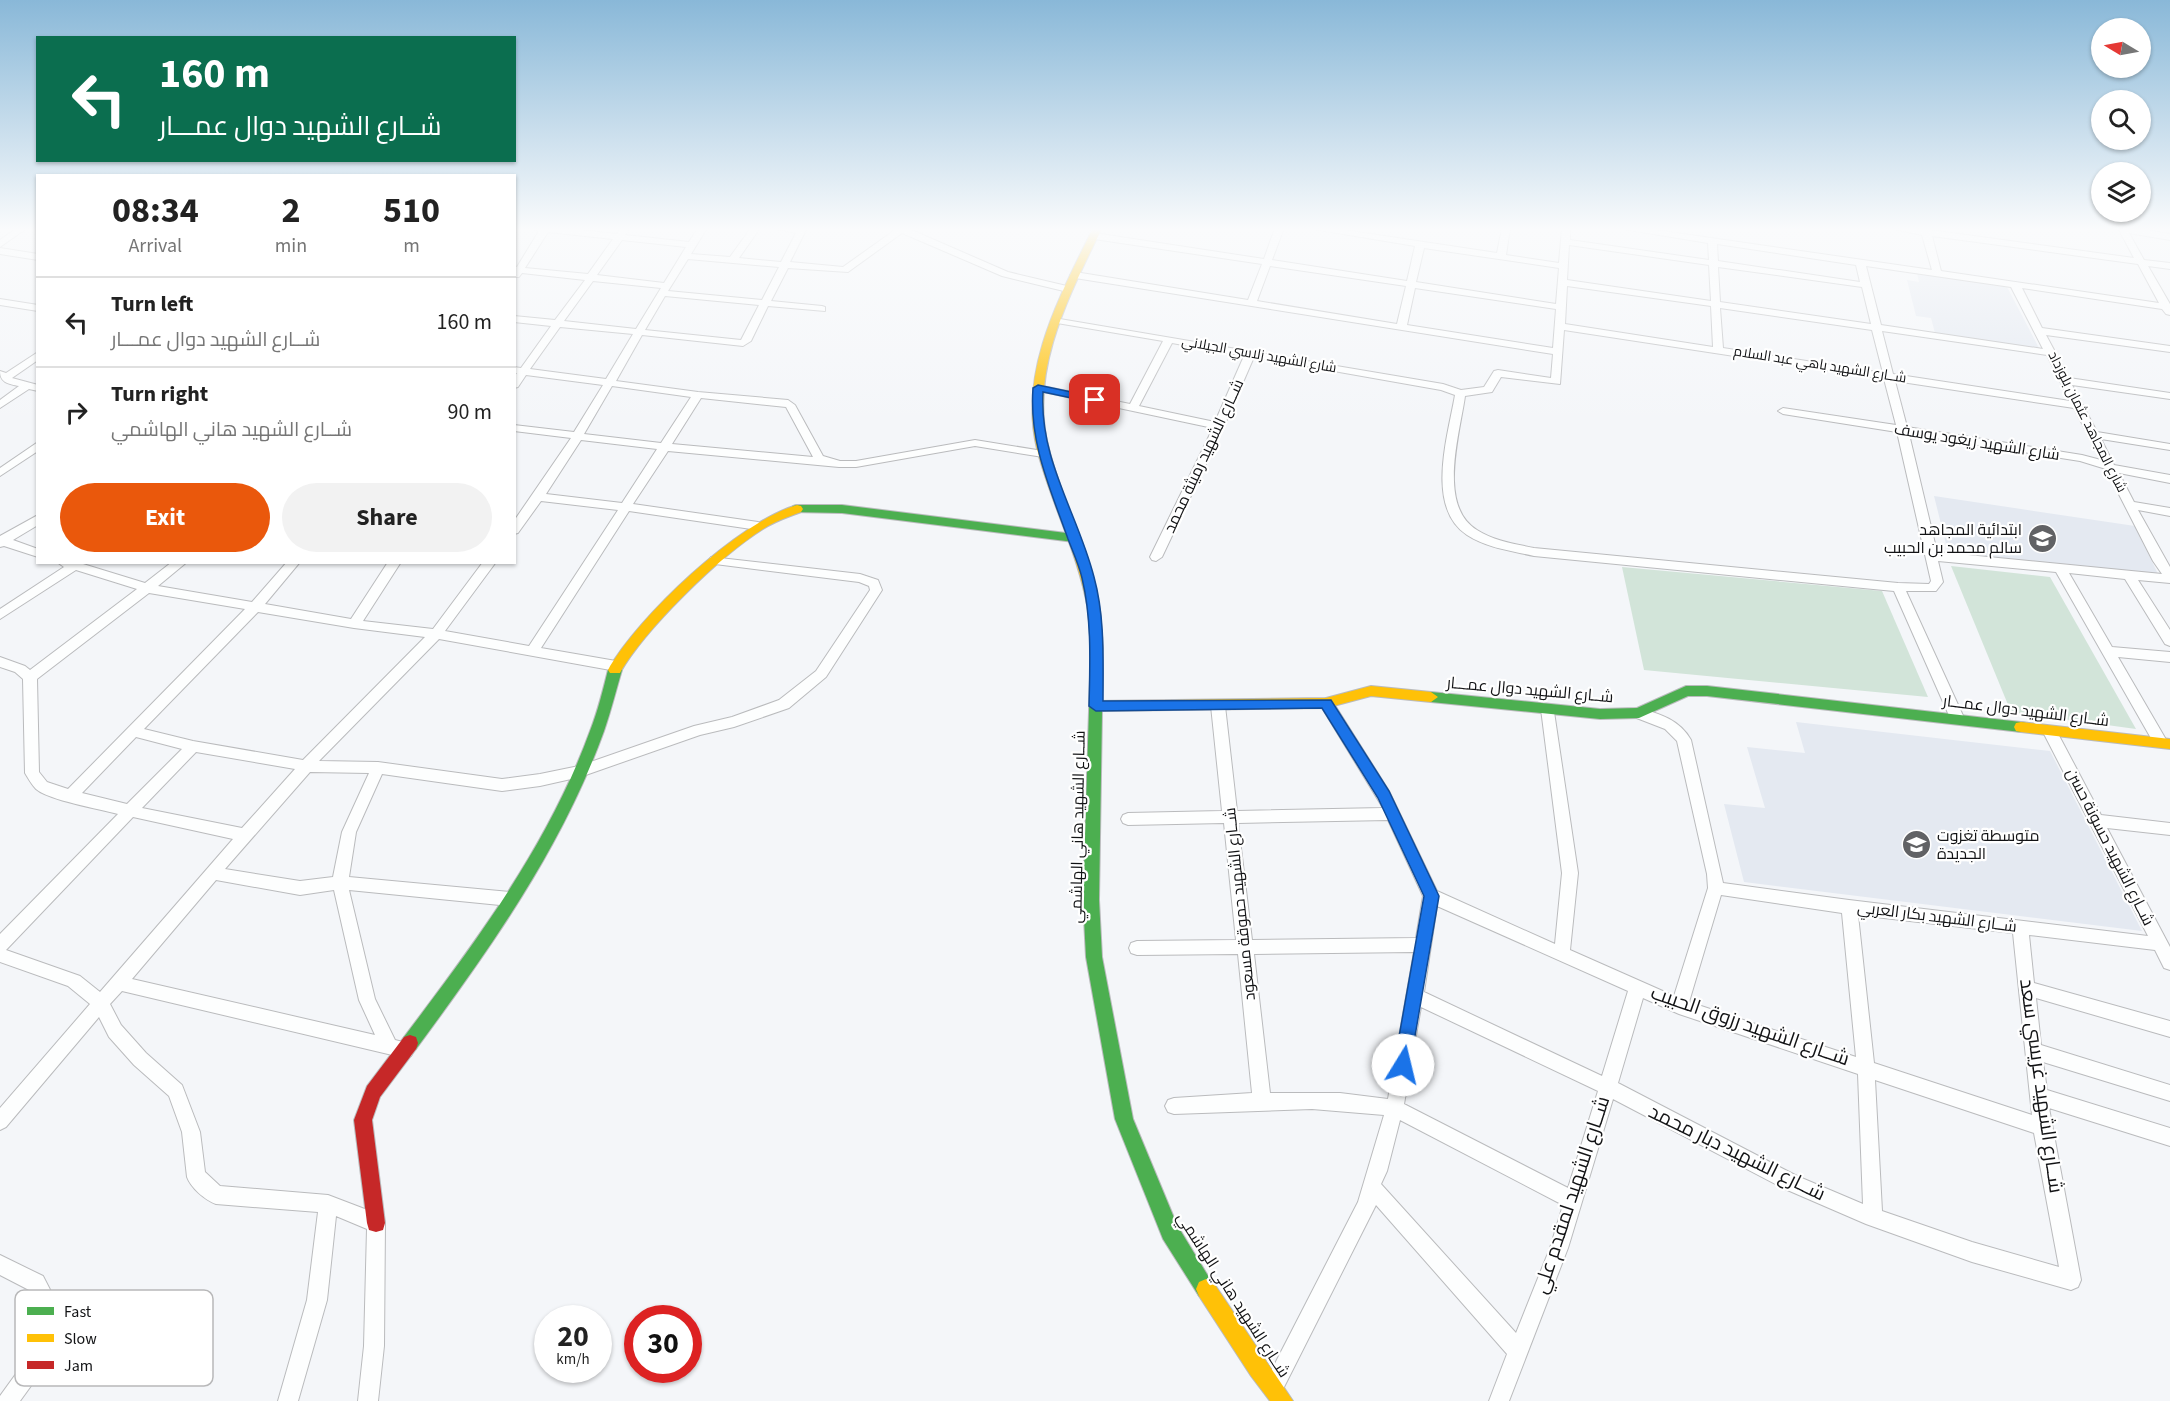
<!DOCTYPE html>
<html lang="en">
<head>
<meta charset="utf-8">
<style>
  :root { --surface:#fff; --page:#f2f2f2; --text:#222; --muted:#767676; --line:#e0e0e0; --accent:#ea580c }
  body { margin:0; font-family:"Source Sans 3",Cairo,sans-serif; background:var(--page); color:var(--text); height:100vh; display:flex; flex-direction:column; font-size:22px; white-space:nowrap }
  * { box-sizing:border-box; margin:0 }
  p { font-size:20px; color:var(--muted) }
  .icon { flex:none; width:33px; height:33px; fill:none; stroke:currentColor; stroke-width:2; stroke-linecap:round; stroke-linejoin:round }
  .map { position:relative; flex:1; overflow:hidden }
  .panel { position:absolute; left:36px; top:174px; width:480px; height:390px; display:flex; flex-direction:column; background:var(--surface); border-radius:0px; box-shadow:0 2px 4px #0004 }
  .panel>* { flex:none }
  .banner { position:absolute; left:36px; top:36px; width:480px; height:126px; border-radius:0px; box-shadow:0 2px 4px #0004; background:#0b6e4f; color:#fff; overflow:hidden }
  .needle { width:39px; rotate:280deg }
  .tools { position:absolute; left:2091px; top:18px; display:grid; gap:12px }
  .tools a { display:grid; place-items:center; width:60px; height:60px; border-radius:50%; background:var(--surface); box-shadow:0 2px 4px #0004; font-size:30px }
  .speed { position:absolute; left:534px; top:1305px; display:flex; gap:12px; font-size:30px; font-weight:700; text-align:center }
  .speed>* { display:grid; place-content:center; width:78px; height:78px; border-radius:50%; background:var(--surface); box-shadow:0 2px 4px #0004; line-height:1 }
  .speed small { font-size:15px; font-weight:400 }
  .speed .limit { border:9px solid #d22; background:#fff; color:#111 }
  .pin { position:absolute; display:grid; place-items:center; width:51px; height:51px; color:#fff; margin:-26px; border-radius:12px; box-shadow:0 3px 9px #0006 }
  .me { position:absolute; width:66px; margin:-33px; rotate:9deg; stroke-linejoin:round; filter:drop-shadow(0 0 4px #0008) }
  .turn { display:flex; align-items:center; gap:21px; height:126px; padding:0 24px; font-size:27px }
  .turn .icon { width:78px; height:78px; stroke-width:2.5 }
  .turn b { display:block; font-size:42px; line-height:51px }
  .eta { display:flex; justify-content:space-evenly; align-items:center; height:102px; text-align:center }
  .eta b { font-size:36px; font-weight:700; line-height:42px }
  .button { display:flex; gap:12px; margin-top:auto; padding:12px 24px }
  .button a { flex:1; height:69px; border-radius:36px; background:var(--accent); color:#fff; font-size:24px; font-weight:700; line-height:69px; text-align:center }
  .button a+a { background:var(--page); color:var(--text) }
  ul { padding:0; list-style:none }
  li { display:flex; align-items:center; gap:18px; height:90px; padding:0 24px; border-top:2px solid var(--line) }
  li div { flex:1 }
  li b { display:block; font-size:22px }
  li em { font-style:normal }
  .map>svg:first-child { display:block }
  .built { fill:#e4e9f1 }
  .green { fill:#d2e4d9 }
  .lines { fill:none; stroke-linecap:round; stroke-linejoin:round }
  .street-casing { stroke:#babbbd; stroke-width:2 }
  .fast-casing { stroke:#babbbd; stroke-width:2 }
  .slow-casing { stroke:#babbbd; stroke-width:2 }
  .jam-casing { stroke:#babbbd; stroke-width:2 }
  .street { fill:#fdfefe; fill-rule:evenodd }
  .fast { fill:#4caf50; fill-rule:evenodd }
  .slow { fill:#ffc107; fill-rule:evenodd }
  .jam { fill:#c62828; fill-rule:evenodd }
  .route { fill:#1a73e8; stroke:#114b97; stroke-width:1.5 }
  .labels { text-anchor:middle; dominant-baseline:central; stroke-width:4.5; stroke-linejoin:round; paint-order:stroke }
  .far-street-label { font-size:14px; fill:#121315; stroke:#fff }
  .street-label { font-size:16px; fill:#121315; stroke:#fff }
  .poi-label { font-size:16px; fill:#121315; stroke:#fff; text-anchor:end }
  .near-street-label { font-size:20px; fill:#121315; stroke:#fff }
  .key { fill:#fff; stroke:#b8b8b9; stroke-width:1.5 }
  .key-label { font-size:16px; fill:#121315 }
</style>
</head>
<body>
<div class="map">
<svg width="2170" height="1401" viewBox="0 0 2170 1401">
  <rect width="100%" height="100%" fill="#f4f6f9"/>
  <g class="built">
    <polygon points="1917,273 2006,285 2039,348 1935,333 1931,318 1916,316 1907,280 1919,282"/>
    <polygon points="1934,496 2135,526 2158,574 1948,552"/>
    <polygon points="1796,722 2050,751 2142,931 1744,882 1724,804 1765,808 1747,747 1805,753"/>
  </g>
  <g class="green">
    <polygon points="1951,566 2050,577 2136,729 2011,712"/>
    <polygon points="1622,567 1882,591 1928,697 1644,670"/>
  </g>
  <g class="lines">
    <defs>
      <g id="street">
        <polygon points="17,228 27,228 0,247 0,240"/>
        <path d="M529,228H561L617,234L621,228H630L625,235L689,242L698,228H707L691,254L730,257L751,228H760L739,258L781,262L796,233L771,228H807L790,262L843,267L895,230L894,228H907L1008,272L1071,287L1073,289L1068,292L1002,276L902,233L848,272L788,268L771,301L822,306L825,307V311L768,306L751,341L743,346L642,335L616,381L698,392L788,400L795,405L823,456L840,461H856L975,440L1043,451L1049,454L1043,457L975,446L856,467H839L668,451L633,504L758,522L764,526L758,530L629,511L541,648L616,661L621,663L623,666L621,669L616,671L439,639L319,761L378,762L502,779L540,774L579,766L694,726L732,717L779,700L816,671L870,590L869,586L859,582L715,564L711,563L709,560L711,557L860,574L878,580L882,590L826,677L789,708L734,727L700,735L580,777L540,786L502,791L382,774L356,832L349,877L510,892L515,894L518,899L515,904L510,906L349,890L375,999L395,1040L411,1044L414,1050L411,1056L405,1058L122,991L110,1004L121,1025L146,1053L182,1085L200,1132L205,1172L220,1186L328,1195L383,1216L385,1223L384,1346L378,1401H358L364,1346L367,1229L336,1216L327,1300L298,1401H278L307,1300L318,1212L216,1204C205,1200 191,1188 187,1177L182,1132L169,1096L134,1065L109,1037L99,1017L6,1127L0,1130V1108L90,1004L68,986L0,962V934L118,814C100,809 48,800 36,789C32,785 28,778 25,773L23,679L15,672L0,667V657L25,666L30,670L137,589L76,570L0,619V609L64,567L57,562H84L83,564L145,583L172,562H187L158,586L252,602L287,562H300L265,604L351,619L388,562H401L363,621L433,629L483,562H496L445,631L529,646L618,510L541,501L518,533L514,534V521L571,438L514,431V425L574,432L603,385L526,375L518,387L514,388V377L517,373H514V367L521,368L551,326L514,322V316L555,320L585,280L522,273L519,277H514V266L517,267L539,231ZM548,232L613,239L588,274L525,268ZM622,240L686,247L664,283L597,275ZM688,259L779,267L762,300L668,291ZM593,281L661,288L636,329L564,321ZM665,296L759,305L741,340L645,330ZM560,327L633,334L606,379L530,369ZM612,386L691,397L661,443L584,434ZM701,398L786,407L813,457L672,444ZM581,440L657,449L622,503L546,494ZM149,593L245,609L68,789L47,782L39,772L37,679ZM258,612L354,628L425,637L303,760L193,741L144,729ZM136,737L182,749L127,804L82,793ZM196,752L295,769L242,828L142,808ZM310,772L369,773L342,832L333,877L300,881L225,869ZM133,817L233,839L100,992L80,976L6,950ZM216,880L300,895L334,890L359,1000L375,1035L132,979Z"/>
        <path d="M1275,228H1284L1272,260L1407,281L1415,246L1307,228H1331L1497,253L1502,228H1510L1506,255L1559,263L1562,228H1570V240L1709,260L1708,243L1617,228H1642L1932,270L1922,235L1890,228H1929L1930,230L2134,258L2118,228H2134L2170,234V240L2129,233L2144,260L2170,263V269L2148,266L2170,304V315L2166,314L2162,309L2022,288L2042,328L2170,346V352L2046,335L2069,378L2170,393V399L2072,385L2097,432L2170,444V450L2101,439L2114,465L2170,475V483L2119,473L2134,502L2170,508V516L2138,510L2170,567V583L2138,580L2170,630V646L2165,644L2125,579L2069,573L2112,647L2170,652V662L2118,657L2168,743L2166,747H2156L2056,572L1938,561L1943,582L1936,591H1906L1965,720L1963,724H1953L1951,720L1894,591L1534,556C1512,551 1487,548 1467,535C1425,507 1448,436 1455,395L1441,390L1254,357L1224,426L1162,557L1156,561L1152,560L1150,557L1213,428L1034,390L1033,388L1038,385L1130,404L1163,341L1057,323L1054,322V318L1443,384L1461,390L1484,387L1494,371L1498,370L1551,378L1553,354L1075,278L1070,275L1075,272L1248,300L1262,264L1094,239L1090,236L1094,233L1264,259ZM1932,236L2138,264L2159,303L1941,271ZM1717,244L1856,265L1860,282L1718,261ZM1569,245L1709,265L1711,301L1567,280ZM1424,248L1559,268L1556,304L1416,282ZM1270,266L1406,286L1397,324L1257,301ZM1866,266L2011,287L2043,349L1881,325ZM1718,267L1862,287L1871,324L1720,302ZM1567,286L1711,306L1713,347L1565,324ZM1415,288L1556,309L1553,348L1407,325ZM1720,308L1872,330L1883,373L1723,348ZM1564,330L1884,379L1896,425L1783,408L1778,411L1783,414L1897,432L1931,581L1929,584L1898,583L1534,548C1515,544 1494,541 1477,530C1437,506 1460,433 1465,396L1492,392L1501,377L1560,384ZM1882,331L2047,355L2070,401L1893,374ZM1172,343L1244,356L1215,422L1139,406ZM1895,381L2074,408L2101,460L2082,455L1907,427ZM1909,434L2080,461L2106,469L2153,561L2162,574L1937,552Z"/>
        <polygon points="0,248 38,254 38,260 0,254"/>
        <polygon points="0,299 38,305 38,311 0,305"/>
        <path d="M38,352V360L12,378L38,385V391L29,389L0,408V400L19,386C9,384 0,383 0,371L6,373Z"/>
        <polygon points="38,442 38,451 0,476 0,468"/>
        <polygon points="38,515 38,525 13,540 38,549 38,557 4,546 0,547 0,536"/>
        <path d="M1326,698L1331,699L1389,791L1437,891L1555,944L1562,873L1541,709L1543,705H1553L1578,873L1570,950L1674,996L1708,888L1707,874L1677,741L1665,729L1634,717L1632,713L1634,709L1639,708C1660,714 1680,720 1691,740L1723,883L1849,900L2148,936L2043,732L2045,728H2055L2101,815L2170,823V835L2107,828L2170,947V970L2164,968L2155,950L2029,935L2034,983L2170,1021V1037L2036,998L2041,1045L2170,1085V1101L2043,1062L2047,1090L2170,1128V1146L2049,1108L2081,1280L2078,1287L2071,1290L1972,1262L1866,1224L1785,1189L1613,1099L1568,1248L1509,1401H1489L1507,1354L1376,1205L1280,1395L1273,1398L1266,1395L1263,1388L1266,1381L1358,1202L1384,1115L1312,1109L1174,1114L1168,1112L1165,1106L1168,1100L1174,1098L1252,1093L1238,954L1137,955L1131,953L1129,948L1131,943L1137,941L1236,940L1224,823L1128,825L1123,823L1121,819L1123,815L1128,813L1222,811L1211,706L1218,701L1225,706L1237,811L1383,808L1319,703ZM1388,820L1423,896L1416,938L1252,940L1238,823ZM1721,895L1842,913L1856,1057L1689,1002ZM1437,906L1628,991L1602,1076L1424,992ZM1858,915L2013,933L2032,1115L1874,1063ZM1414,952L1388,1099L1340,1093H1270L1254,954ZM1643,998L1679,1014L1858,1074L1863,1204L1797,1176L1618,1083ZM1421,1007L1598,1091L1568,1188L1404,1104ZM1875,1080L2034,1133L2059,1267L1972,1242L1882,1211ZM1400,1120L1563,1205L1550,1248L1516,1333L1381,1184L1387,1171Z"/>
        <polygon points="0,1255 43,1276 61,1311 41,1372 20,1401 0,1401 0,1396 26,1360 41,1312 29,1290 0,1275"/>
      </g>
      <g id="fast">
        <polygon points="797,505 842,505 1074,534 1080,538 1074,542 842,513 793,512 791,509 793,506"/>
        <polygon points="1094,606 1100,610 1103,648 1099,900 1102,957 1133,1119 1177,1225 1216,1289 1213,1296 1206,1299 1199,1296 1163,1239 1115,1119 1086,957 1083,900 1091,648 1088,610"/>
        <path d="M615,665L622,670C616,690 611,711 604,731C562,848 489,950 416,1049L410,1051L404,1049L402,1043L404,1037C476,942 549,844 590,731C598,711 603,690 608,670Z"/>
        <polygon points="1686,686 1707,686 2021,722 2026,723 2028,727 2026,731 2021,732 1707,696 1688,696 1639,718 1600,719 1431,702 1424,697 1431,692 1600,709 1637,708"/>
      </g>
      <g id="slow">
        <path d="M1093,228H1102C1069,296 1028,372 1049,449C1063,504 1090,554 1100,610L1094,614L1088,610C1078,552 1051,504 1037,449C1018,371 1060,296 1093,228Z"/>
        <path d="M797,505L801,506L803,509L801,512C788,517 775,521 763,529C720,556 645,629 620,673H610L608,670C638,617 738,522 797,505Z"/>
        <polygon points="1371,686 1431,692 1438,697 1431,702 1371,696 1326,708 1096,711 1089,706 1096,701 1326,698"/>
        <polygon points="2021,722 2170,739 2170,749 2021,732 2016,731 2014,727 2016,723"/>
        <polygon points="1206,1279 1213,1282 1293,1401 1270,1401 1251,1376 1199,1296 1196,1289 1199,1282"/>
      </g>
      <polygon id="jam" points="410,1035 416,1037 418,1043 416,1049 380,1097 372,1120 385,1223 383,1230 376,1232 369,1230 367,1223 354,1120 367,1086 404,1037"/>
    </defs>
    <use href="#street" class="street-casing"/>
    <use href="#fast" class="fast-casing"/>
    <use href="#slow" class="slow-casing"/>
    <use href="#jam" class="jam-casing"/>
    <use href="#street" class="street"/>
    <use href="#fast" class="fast"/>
    <use href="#slow" class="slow"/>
    <use href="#jam" class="jam"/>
  </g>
  <linearGradient id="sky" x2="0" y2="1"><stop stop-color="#89b8d8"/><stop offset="0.54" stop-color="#fafbfc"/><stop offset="1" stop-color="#fafbfc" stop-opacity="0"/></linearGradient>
  <rect width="2170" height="425" fill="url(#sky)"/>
  <path class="route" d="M1038,385L1095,397L1100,400L1095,403L1043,392C1039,460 1078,514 1094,577C1105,617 1103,660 1103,701L1331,700L1389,791L1439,896L1409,1071L1403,1073L1397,1071L1394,1065L1424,896L1378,798L1322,708L1096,711L1089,706C1090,663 1092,620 1082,578C1079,565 1073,552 1068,539C1050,488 1029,443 1033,388Z"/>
  <defs>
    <symbol id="school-disc" viewBox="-11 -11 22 22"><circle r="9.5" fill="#616265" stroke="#fff"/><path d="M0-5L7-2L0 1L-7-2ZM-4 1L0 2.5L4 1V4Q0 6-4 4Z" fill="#fff"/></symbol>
  </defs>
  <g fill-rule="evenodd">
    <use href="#school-disc" x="2026" y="522" width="33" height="33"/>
    <use href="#school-disc" x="1900" y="828" width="33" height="33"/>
  </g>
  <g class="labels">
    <g class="far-street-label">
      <text transform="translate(1259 355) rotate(10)">شارع الشهيد زلاسي الجيلاني</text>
      <text transform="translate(1820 365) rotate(9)">شــارع الشهيد باهي عبد السلام</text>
      <text transform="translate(2087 422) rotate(63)">شارع المجاهد عثمان بلوزداد</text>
    </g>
    <g class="street-label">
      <text transform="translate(1977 442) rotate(9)">شارع الشهيد زيغود يوسف</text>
      <text transform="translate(1204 456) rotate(-65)">شــارع الشهيد رميثة محمد</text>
      <text transform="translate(1530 690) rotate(5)">شــارع الشهيد دوال عمـــار</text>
      <text transform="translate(2026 711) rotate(7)">شــارع الشهيد دوال عمـــار</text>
      <text transform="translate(1078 827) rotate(-89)">شــارع الشهيد هاني الهاشمي</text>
      <text transform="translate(2110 847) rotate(63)">شــارع الشهيد حسونة حسن</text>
      <text transform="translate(1240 904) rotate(-96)">شــارع الشهيد حموقة مسعود</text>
      <text transform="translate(1937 917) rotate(7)">شــارع الشهيد بكار العربي</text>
      <text transform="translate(1233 1295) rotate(57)">شــارع الشهيد هاني الهاشمي</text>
    </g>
    <g class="poi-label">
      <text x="2022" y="530">ابتدائية المجاهد<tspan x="2022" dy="18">سالم محمد بن الحبيب</tspan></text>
      <text x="1937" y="836" text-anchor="start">متوسطة تغزوت<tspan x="1937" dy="18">الجديدة</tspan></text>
    </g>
    <g class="near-street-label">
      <text transform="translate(1750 1026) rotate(19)">شــارع الشهيد رزوق الحبيب</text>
      <text transform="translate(2041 1086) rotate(82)">شــارع الشهيد غريسي سعد</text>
      <text transform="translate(1737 1153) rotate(26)">شــارع الشهيد دبار محمد</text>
      <text transform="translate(1572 1195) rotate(-72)">شــارع الشهيد لمقدم علي</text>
    </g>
  </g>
  <rect x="15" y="1290" width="198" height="96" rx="9" class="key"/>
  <rect x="27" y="1307" width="27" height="8" fill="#4caf50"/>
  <rect x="27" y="1334" width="27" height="8" fill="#ffc107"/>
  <rect x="27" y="1361" width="27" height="8" fill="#c62828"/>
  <g class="key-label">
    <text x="64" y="1317">Fast</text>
    <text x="64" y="1344">Slow</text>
    <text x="64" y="1371">Jam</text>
  </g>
</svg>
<div class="tools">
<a><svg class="needle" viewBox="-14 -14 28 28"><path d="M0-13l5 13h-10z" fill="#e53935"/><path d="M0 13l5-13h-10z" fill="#767676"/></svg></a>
<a><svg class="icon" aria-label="search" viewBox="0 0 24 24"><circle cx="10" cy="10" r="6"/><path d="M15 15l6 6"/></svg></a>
<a><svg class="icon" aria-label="layers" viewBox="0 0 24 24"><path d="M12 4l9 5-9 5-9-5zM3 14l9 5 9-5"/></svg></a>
</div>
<div class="speed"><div>20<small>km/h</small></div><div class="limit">30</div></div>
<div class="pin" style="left:1095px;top:400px;background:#d93025"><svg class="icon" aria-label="arrive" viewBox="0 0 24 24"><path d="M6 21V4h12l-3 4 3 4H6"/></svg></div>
<svg class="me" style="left:1403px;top:1065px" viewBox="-20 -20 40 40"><circle r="19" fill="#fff"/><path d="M0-13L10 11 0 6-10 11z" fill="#1a73e8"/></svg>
<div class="banner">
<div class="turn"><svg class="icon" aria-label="left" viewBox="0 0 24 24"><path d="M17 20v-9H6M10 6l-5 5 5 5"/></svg><div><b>160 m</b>شــارع الشهيد دوال عمـــار</div></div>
</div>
<section class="panel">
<div class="eta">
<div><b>08:34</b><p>Arrival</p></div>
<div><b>2</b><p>min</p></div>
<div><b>510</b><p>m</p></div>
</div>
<ul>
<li><svg class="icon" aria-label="left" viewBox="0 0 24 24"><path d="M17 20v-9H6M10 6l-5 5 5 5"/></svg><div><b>Turn left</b><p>شــارع الشهيد دوال عمـــار</p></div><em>160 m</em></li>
<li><svg class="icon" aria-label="right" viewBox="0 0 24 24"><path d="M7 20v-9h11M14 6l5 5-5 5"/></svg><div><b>Turn right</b><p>شــارع الشهيد هاني الهاشمي</p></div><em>90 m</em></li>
</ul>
<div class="button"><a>Exit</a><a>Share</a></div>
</section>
</div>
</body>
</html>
